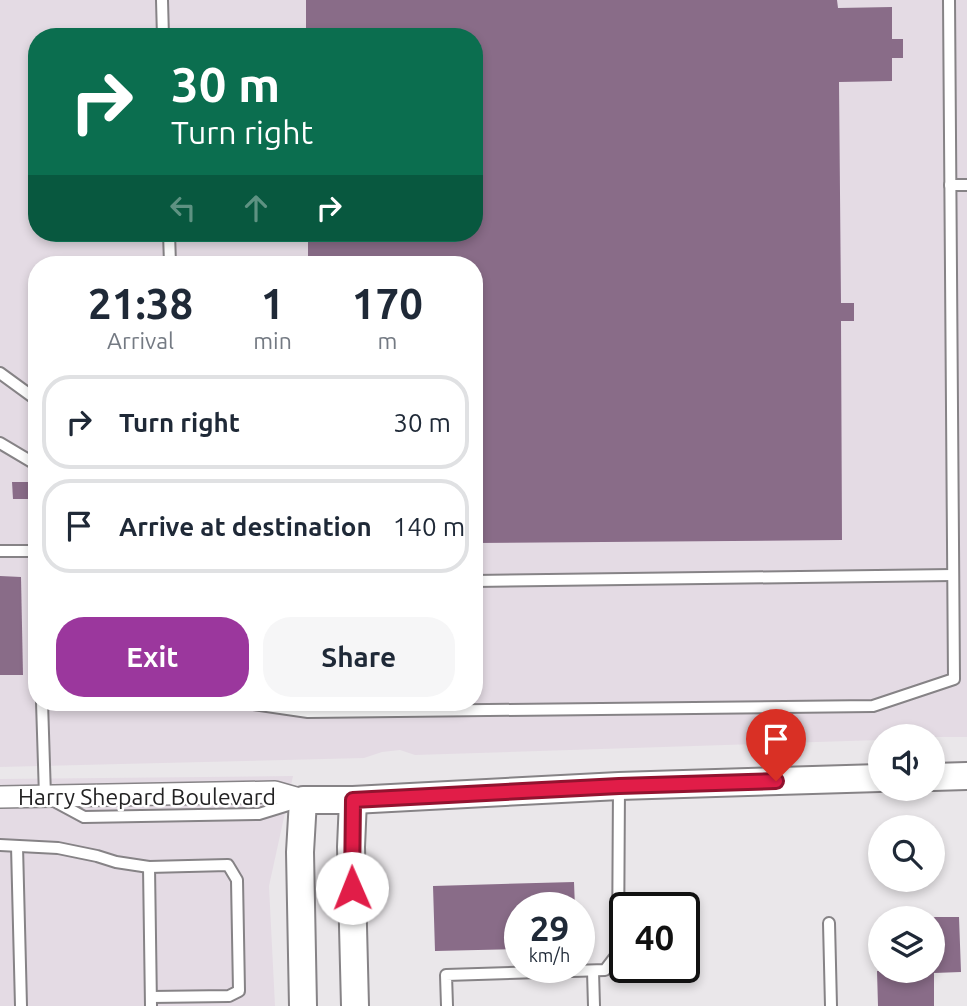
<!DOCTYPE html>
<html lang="en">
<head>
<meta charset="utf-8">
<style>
  :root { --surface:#fff; --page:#f6f6f7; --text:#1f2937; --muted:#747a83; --line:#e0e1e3; --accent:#9b379d }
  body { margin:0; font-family:Ubuntu,sans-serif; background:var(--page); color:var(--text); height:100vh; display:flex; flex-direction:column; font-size:26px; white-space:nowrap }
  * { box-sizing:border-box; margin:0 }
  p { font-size:23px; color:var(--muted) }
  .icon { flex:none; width:38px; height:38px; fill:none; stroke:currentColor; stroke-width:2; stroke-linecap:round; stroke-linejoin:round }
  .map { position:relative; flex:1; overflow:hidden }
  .details { position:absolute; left:28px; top:256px; width:455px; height:455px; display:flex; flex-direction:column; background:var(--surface); border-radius:28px; box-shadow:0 4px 10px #0003 }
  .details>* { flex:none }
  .top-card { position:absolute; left:28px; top:28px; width:455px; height:214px; border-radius:28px; box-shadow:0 4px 10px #0003; background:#0b6e4f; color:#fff; overflow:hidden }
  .controls { position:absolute; left:868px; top:724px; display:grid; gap:14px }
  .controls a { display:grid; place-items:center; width:77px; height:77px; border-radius:50%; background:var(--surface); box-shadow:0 4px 10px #0003; font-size:35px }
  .speed { position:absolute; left:504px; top:892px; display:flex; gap:14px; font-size:35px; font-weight:700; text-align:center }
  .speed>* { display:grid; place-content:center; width:91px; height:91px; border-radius:50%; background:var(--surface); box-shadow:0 4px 10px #0003; line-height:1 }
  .speed small { font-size:18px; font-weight:400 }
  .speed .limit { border:4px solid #111; border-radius:10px; background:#fff; color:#111 }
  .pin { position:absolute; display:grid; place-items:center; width:60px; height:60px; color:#fff; margin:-72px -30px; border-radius:50% 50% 50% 0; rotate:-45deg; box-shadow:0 0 7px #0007 }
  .pin .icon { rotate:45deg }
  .me { position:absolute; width:77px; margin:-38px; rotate:359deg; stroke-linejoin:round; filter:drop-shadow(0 0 5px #0008) }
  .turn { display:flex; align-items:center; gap:24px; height:147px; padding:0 28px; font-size:32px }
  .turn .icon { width:91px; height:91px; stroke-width:2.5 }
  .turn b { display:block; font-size:49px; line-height:60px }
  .lanes { display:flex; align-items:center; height:66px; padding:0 28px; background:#0003; justify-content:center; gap:35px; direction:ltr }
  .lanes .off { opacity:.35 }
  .eta { display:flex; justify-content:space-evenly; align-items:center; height:119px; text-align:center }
  .eta b { font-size:42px; font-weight:700; line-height:49px }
  .action { display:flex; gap:14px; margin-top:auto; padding:14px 28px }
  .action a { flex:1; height:80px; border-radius:28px; background:var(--accent); color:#fff; font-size:28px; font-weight:700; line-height:80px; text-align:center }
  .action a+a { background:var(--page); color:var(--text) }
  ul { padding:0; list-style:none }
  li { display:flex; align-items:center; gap:21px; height:94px; margin:0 14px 10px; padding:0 14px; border:4px solid var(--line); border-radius:28px }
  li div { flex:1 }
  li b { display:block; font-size:26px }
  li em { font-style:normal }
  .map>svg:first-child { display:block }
  .built { fill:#e4dbe4; fill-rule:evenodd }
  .building { fill:#896c88 }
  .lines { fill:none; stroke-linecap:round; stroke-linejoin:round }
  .service-casing { stroke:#868386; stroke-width:14 }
  .minor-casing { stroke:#868386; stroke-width:24 }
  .tertiary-casing { stroke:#868386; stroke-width:30 }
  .service { stroke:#fff; stroke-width:10 }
  .minor { stroke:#fff; stroke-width:21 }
  .tertiary { stroke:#fff; stroke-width:26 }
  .route-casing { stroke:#92132f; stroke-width:18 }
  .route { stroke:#e11d48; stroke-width:12 }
  .labels { text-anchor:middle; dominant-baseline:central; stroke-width:5; stroke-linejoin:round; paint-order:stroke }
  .street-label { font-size:23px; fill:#232223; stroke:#fff }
</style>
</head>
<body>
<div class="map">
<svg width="967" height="1006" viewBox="0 0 967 1006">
  <rect width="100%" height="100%" fill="#eae7ea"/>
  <g class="built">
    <path d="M0,0H967V737H880V740L415,755L400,750L382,752L364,758L0,767ZM37,37H474V233H37ZM37,264H474V702H37Z"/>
    <polygon points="293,776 269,886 275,1006 0,1006 0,779"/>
  </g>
  <g class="building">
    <polygon points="306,0 837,0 838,8 892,7 892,39 903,39 903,58 892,58 892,81 839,82 841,303 854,303 854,321 841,321 842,540 474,543 474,264 308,264 308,233 474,233 474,37 306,37"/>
    <polygon points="12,482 37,482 37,499 13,499"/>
    <polygon points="0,576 21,577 23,675 0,675"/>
    <polygon points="574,882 575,908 520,908 520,949 435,951 433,886"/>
    <polygon points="933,917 959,917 961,972 934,973 934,1006 878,1006 877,971 933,971"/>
  </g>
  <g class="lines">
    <defs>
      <g id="service">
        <polyline points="162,0 163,37"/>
        <polyline points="950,185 967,185"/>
        <polyline points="169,233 170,264"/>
        <polyline points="0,373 37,400"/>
        <polyline points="0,443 37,465"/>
        <polyline points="0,551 36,551 37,572"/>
        <polyline points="474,581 953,575"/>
        <polyline points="42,702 45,796 84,817 259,814 298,802"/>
        <polyline points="239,702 308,712 873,706 954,679 949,0"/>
        <polyline points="0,845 58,848 97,856 116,862 149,867 228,865 237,880 239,991 229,996 151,997"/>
        <polyline points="17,846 21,1006"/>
        <polyline points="149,867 151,1006"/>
        <polyline points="829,923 831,1006"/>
        <polyline points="593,971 594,1006"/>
        <polyline points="447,1006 446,975 605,970 618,953 619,786"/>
      </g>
      <polyline id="minor" points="0,797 275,792 303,800"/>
      <g id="tertiary">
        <polyline points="933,777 967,776"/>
        <polyline points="353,800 351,847 355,1006"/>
        <polyline points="303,1006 300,852 303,800 353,800 619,786 880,778"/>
      </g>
    </defs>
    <use href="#service" class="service-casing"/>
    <use href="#minor" class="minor-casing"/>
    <use href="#tertiary" class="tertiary-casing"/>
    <use href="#service" class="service"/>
    <use href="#minor" class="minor"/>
    <use href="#tertiary" class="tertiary"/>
  </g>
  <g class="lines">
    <defs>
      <polyline id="route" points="352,888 353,800 619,786 776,781"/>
    </defs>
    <use href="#route" class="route-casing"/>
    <use href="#route" class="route"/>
  </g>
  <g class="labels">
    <g class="street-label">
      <text x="147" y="796">Harry Shepard Boulevard</text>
    </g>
  </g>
</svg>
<div class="controls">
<a><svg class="icon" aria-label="sound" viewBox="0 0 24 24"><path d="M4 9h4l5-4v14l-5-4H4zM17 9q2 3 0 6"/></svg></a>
<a><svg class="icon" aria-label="search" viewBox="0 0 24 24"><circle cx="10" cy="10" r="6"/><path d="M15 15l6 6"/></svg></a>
<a><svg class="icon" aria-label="layers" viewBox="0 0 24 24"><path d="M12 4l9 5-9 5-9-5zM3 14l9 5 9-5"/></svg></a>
</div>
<div class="speed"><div>29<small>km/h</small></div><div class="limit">40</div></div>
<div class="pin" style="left:776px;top:781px;background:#d93025"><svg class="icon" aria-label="arrive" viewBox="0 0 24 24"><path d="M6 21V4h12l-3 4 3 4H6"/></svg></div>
<svg class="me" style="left:352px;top:888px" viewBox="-20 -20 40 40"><circle r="19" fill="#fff"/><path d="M0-13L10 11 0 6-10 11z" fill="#e11d48"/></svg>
<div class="top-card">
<div class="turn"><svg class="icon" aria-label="right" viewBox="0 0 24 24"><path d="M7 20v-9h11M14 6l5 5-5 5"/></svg><div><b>30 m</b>Turn right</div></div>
<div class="lanes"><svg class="icon off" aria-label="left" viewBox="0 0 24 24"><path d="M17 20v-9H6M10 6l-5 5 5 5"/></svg><svg class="icon off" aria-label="ahead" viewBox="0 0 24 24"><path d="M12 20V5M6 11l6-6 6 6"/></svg><svg class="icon" aria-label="right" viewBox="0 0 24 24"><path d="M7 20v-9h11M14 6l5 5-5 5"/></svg></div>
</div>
<section class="details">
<div class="eta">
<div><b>21:38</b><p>Arrival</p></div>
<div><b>1</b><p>min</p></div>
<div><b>170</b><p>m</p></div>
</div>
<ul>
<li><svg class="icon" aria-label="right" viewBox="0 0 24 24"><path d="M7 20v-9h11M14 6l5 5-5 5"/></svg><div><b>Turn right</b></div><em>30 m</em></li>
<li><svg class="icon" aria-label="arrive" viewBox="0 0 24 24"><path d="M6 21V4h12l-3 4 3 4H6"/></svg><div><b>Arrive at destination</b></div><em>140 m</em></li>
</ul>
<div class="action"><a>Exit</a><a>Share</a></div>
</section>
</div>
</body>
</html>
